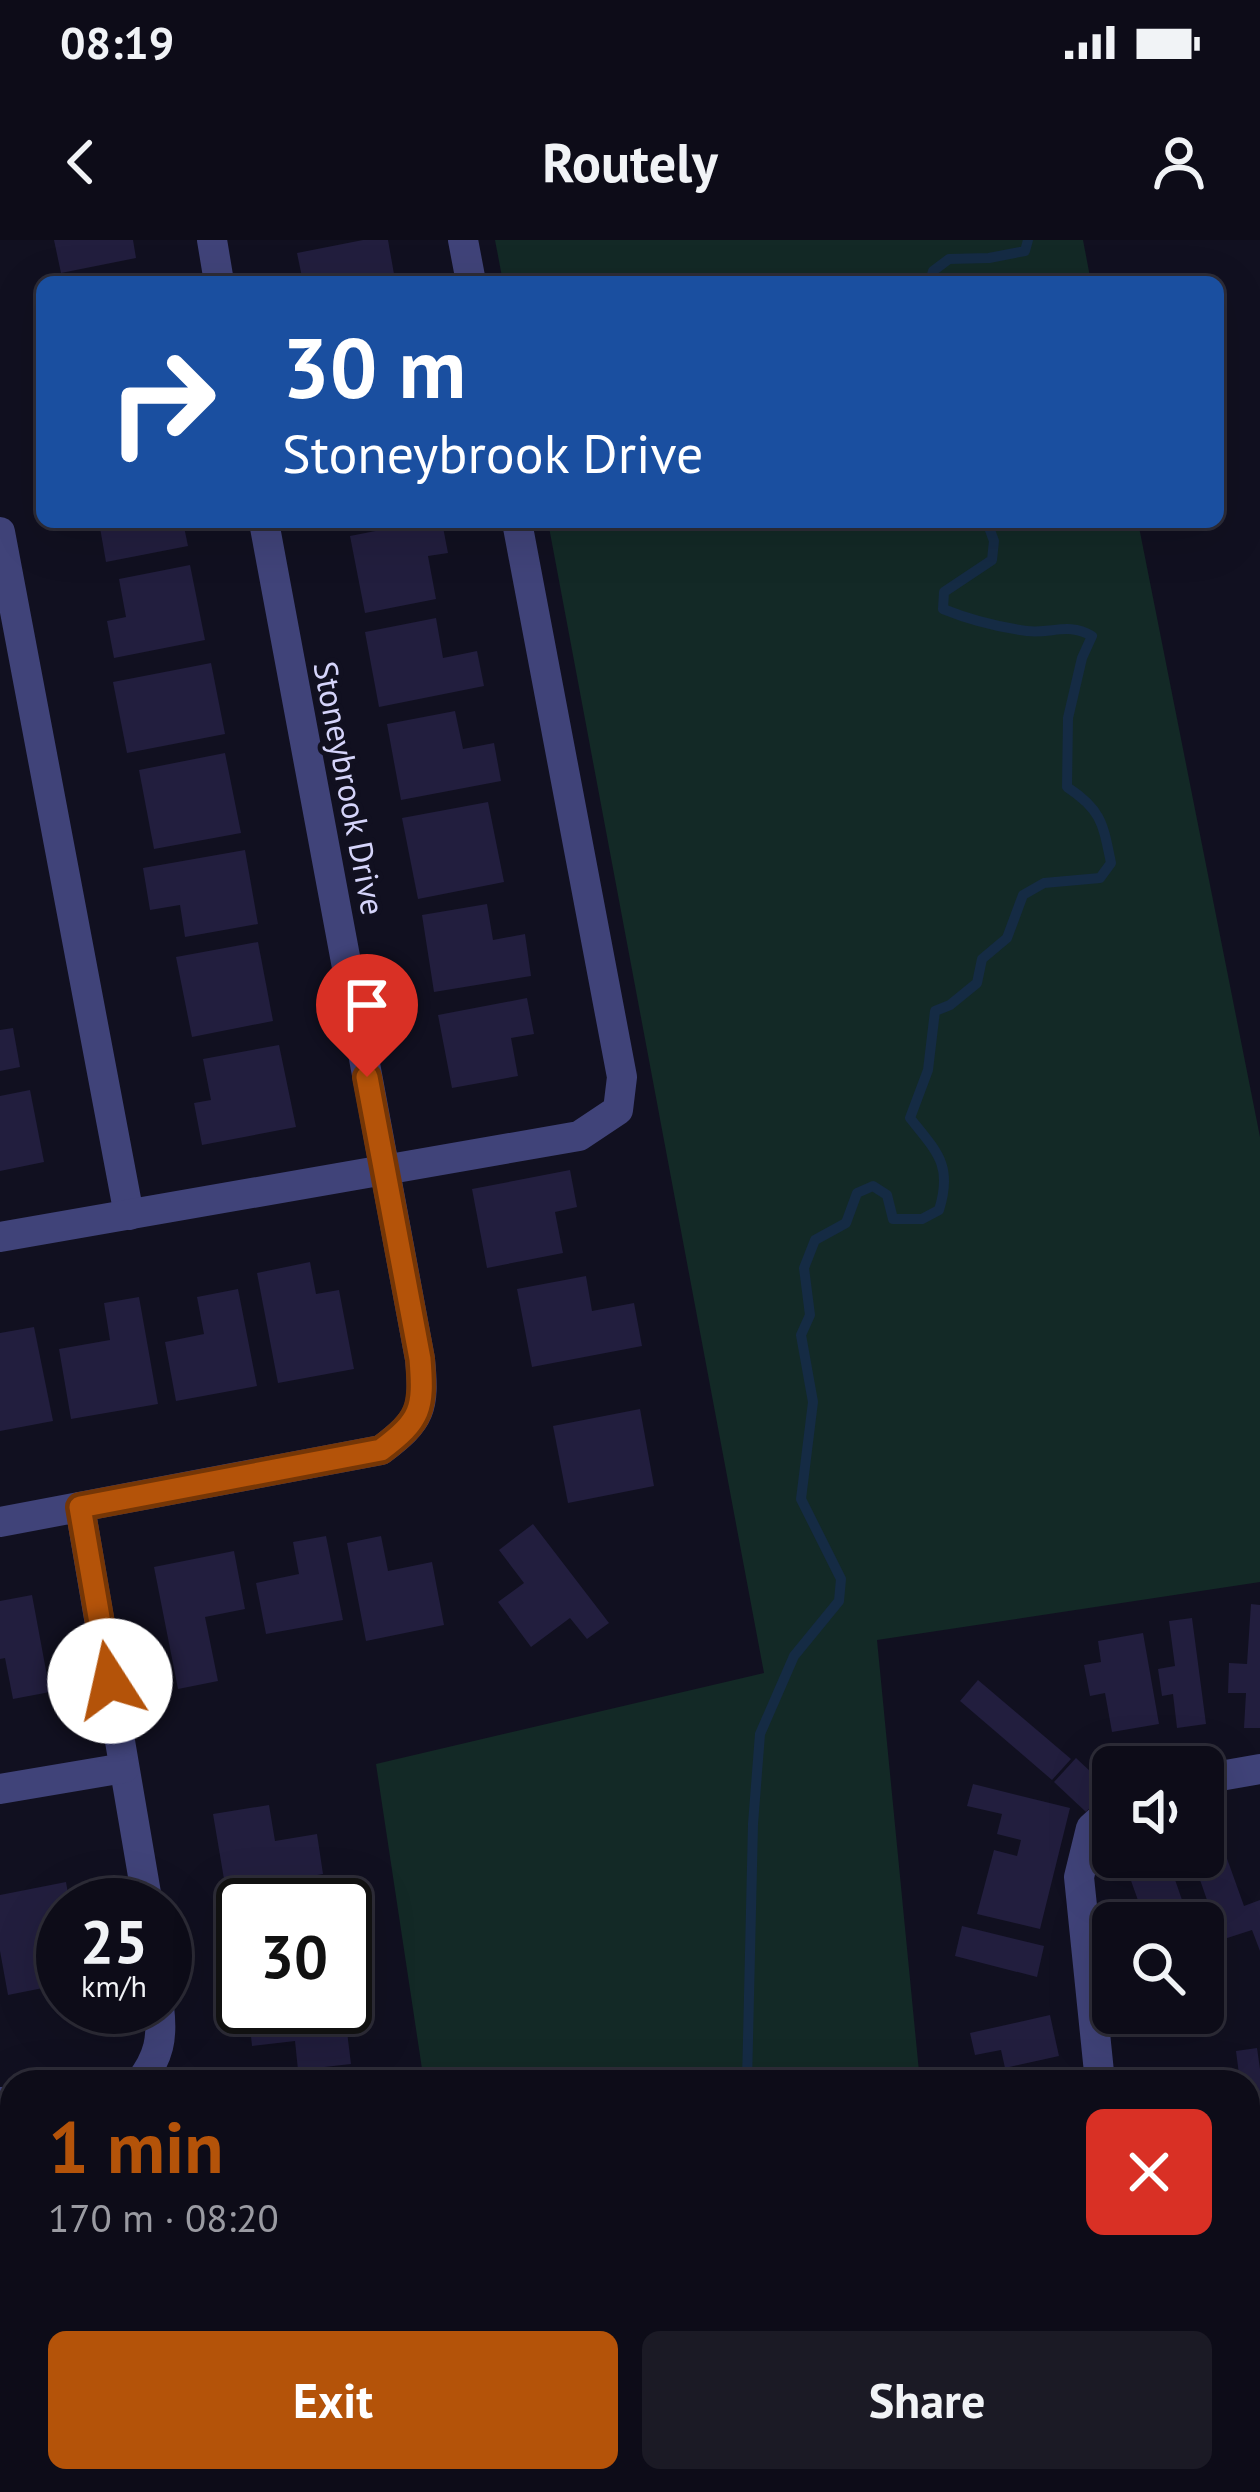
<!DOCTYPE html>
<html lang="en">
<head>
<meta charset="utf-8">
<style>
  :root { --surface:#0d0c18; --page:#1b1a25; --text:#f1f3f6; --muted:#9a9ba2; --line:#2d2c37; --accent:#b45309 }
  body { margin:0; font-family:"PT Sans",sans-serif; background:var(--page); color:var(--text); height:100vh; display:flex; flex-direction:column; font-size:45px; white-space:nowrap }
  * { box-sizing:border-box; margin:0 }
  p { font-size:39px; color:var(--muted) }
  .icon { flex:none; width:66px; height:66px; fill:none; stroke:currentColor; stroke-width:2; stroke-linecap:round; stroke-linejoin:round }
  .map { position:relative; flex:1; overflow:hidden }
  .drawer { position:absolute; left:0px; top:1830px; width:1260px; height:423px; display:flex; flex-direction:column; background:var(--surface); border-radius:36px 36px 0 0; box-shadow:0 12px 48px #0002,0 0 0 3px var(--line) }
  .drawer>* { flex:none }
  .banner { position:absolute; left:36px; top:36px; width:1188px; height:252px; border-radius:18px; box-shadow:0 12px 48px #0002,0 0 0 3px var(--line); background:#1a4fa0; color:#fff; overflow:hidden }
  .buttons { position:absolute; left:1092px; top:1506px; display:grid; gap:24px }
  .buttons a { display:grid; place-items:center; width:132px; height:132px; border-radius:18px; background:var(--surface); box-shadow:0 12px 48px #0002,0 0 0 3px var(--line); font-size:60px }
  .speed { position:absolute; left:36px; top:1638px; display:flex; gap:24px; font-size:60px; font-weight:700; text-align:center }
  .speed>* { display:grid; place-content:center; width:156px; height:156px; border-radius:50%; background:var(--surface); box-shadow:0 12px 48px #0002,0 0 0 3px var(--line); line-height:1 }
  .speed small { font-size:30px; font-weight:400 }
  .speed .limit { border:6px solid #111; border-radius:18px; background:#fff; color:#111 }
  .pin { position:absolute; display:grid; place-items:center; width:102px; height:102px; color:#fff; margin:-123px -51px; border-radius:50% 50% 50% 0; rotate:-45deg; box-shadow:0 0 12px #0007 }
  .pin .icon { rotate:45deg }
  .me { position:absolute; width:132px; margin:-66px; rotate:350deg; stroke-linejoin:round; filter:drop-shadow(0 0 9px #0008) }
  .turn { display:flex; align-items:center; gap:42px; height:252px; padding:0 48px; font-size:54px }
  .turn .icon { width:156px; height:156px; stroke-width:2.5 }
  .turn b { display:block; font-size:84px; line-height:102px }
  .round { display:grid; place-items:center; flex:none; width:126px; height:126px; border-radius:18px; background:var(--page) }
  .head { display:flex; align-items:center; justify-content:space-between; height:204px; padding:0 48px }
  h1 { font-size:72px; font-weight:700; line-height:90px; color:var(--accent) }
  .action { display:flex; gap:24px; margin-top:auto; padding:24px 48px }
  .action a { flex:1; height:138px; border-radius:18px; background:var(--accent); color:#fff; font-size:48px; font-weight:700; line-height:138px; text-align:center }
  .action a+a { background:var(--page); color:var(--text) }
  .status { display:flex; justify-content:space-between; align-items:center; height:84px; padding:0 60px; background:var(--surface); direction:ltr }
  .status svg { height:33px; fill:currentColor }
  header { display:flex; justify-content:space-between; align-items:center; height:156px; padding:0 48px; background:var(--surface); font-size:54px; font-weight:700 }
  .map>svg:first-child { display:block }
  .green { fill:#132926 }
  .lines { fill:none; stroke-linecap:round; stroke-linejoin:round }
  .stream { stroke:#152b44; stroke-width:10 }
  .building { fill:#221e3e }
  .minor { stroke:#404379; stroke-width:30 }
  .route-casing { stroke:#753606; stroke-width:30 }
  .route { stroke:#b45309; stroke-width:21 }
  .labels { text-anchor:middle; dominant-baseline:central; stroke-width:10; stroke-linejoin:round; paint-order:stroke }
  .street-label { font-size:33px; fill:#d5d4fa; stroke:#111020 }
</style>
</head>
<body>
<div class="status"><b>08:19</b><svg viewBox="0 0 49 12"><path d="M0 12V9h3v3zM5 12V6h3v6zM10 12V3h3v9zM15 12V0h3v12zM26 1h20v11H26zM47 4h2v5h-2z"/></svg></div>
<header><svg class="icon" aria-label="back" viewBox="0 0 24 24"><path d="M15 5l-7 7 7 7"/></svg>Routely<svg class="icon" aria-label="person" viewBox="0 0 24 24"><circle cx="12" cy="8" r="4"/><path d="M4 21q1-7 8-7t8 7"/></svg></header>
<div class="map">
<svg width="1260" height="2252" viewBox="0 0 1260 2252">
  <rect width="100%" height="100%" fill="#111020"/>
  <g class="green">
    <polygon points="495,0 1083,0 1091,42 503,42"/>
    <polygon points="548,282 1138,282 1260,897 1260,1342 877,1400 920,1842 424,1842 376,1524 764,1433"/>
    <polygon points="437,2241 959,2241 960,2252 434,2252"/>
  </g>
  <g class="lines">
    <g class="stream">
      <polyline points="930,42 933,31 949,19 989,18 1025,11 1028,0"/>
      <path d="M747,1842L753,1584L760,1494L794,1416L839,1361L841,1339L801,1259L813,1162L801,1095L810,1075L804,1028L815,1000L846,983L857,953L873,946L887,955L893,979H922L939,970C953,925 937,912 910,878L928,830L935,771L950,765L977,743L982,719L1007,698L1023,655L1044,643L1100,638L1111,623C1103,584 1102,570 1067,547L1068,478L1082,418L1092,396C1068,382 1052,394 1027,391C998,387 970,380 943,369L944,352L992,320L994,301L987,282"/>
      <polyline points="740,2241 740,2252"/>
    </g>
  </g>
  <g class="building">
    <polygon points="54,0 133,0 136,18 61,33"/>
    <polygon points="363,0 388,0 394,34 369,39 369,42 303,42 297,13"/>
    <polygon points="99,282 183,282 188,306 106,322"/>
    <polygon points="421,282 442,282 448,313 428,316 436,359 365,373 350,296"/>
    <polygon points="190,325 205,400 114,418 107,381 126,377 119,339"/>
    <polygon points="436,378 443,418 477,411 484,446 379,467 365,392"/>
    <polygon points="211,423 225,494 127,513 113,442"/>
    <polygon points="455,471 463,509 494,503 501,541 401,560 387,484"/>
    <polygon points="225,513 241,593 154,609 139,530"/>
    <polygon points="488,562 504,642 418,659 402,578"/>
    <polygon points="245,610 258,684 185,697 180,665 150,670 143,628"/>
    <polygon points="487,664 493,700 525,694 531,736 434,752 422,675"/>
    <polygon points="258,702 273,781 192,797 176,717"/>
    <polygon points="527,758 534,794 511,798 518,836 452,848 438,775"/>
    <polygon points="13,788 20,827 0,831 0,790"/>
    <polygon points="279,805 296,887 202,905 194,863 211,860 203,819"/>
    <polygon points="30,850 44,922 0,931 0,856"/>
    <polygon points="570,930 577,967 555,972 563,1013 487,1028 472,949"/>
    <polygon points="310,1022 316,1054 339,1050 354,1129 278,1143 257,1033"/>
    <polygon points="586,1036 592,1071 634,1063 642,1106 532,1127 517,1049"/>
    <polygon points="238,1049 257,1146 176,1161 165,1102 204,1094 197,1057"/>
    <polygon points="139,1057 158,1164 71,1179 59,1109 110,1100 104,1063"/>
    <polygon points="34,1087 53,1181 0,1191 0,1093"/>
    <polygon points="640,1169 654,1246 568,1263 553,1186"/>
    <polygon points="533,1284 609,1383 587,1399 570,1378 531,1407 498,1362 524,1343 499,1310"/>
    <polygon points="326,1296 343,1380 266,1394 256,1343 299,1334 293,1302"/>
    <polygon points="381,1296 388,1331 432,1322 444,1385 366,1401 347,1303"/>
    <polygon points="234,1311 245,1369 205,1377 218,1441 178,1449 154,1327"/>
    <polygon points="32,1355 50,1452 13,1459 5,1418 0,1419 0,1361"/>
    <polygon points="1251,1364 1260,1365 1260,1488 1244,1488 1246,1453 1228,1453 1229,1423 1247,1424"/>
    <polygon points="1192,1378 1206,1484 1177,1488 1173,1454 1162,1456 1158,1429 1175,1426 1169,1381"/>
    <polygon points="1143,1393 1159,1484 1112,1492 1105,1453 1090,1456 1084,1425 1101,1422 1098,1401"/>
    <polygon points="978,1440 1071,1519 1052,1540 960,1461"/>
    <polygon points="1076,1518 1108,1548 1086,1572 1054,1542"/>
    <polygon points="973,1544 1070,1568 1040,1689 977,1674 994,1610 1017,1616 1021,1600 997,1594 1002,1574 967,1566"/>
    <polygon points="269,1565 275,1601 317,1594 323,1634 226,1651 213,1574"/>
    <polygon points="1220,1599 1244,1666 1260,1660 1260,1711 1252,1690 1221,1700 1192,1617 1203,1617 1203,1605"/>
    <polygon points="1147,1617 1181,1617 1184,1626 1172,1631 1190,1683 1146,1683 1129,1635 1151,1628"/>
    <polygon points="66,1642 70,1665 63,1665 63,1744 8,1755 0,1711 0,1655"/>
    <polygon points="243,1667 243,1739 235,1740 228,1668"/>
    <polygon points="962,1686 1044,1706 1037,1737 955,1716"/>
    <polygon points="248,1767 344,1767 351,1824 298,1830 295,1801 252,1806"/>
    <polygon points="1050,1775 1059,1816 1005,1828 1001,1810 975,1815 970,1793"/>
    <polygon points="1257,1808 1260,1829 1260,1933 1252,1935 1248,1913 1248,1842 1240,1842 1236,1811"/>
    <polygon points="12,1948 12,1998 0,2001 0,1951"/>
    <polygon points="1258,2118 1260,2122 1260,2176 1248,2150 1248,2123"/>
    <polygon points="988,2241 1093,2241 1093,2243 1055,2252 1033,2252 1032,2247 1011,2252 991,2252"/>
    <polygon points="1202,2241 1229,2241 1232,2252 1204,2252"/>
  </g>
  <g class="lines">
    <g class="minor">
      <polyline points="212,0 219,42"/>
      <polyline points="463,0 471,42"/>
      <polyline points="0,292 129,975"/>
      <polyline points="0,997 579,896 618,870 622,837 517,282"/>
      <polyline points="80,1267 148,1665"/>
      <path d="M0,1282L381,1210C421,1180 425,1169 420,1119L264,282"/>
      <polyline points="1203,1539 1260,1529"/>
      <polyline points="0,1549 124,1528"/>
      <path d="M140,1842C159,1817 163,1798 159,1767"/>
      <polyline points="1100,1842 1079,1637 1091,1588 1113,1568"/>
      <polyline points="0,1862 12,1862"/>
      <polyline points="1248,2015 1260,2001"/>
      <polyline points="1143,2241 1144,2252"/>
    </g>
  </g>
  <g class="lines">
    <defs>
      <path id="route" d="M110,1441L80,1267L381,1210C421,1180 424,1169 420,1119L367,837"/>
    </defs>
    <use href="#route" class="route-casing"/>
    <use href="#route" class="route"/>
  </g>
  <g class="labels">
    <g class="street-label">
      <text transform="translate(350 548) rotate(79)">Stoneybrook Drive</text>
    </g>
  </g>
</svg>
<div class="buttons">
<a><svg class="icon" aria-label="sound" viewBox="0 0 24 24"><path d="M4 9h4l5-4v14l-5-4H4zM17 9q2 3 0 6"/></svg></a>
<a><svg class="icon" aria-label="search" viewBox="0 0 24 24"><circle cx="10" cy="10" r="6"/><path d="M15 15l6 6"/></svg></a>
</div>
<div class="speed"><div>25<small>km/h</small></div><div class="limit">30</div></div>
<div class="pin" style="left:367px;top:837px;background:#d93025"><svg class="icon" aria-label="arrive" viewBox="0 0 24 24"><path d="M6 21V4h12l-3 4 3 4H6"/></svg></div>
<svg class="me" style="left:110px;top:1441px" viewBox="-20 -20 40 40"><circle r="19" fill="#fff"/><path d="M0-13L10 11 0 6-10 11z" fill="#b45309"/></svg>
<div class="banner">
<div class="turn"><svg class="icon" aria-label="right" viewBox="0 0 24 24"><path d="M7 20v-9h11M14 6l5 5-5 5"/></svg><div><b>30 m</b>Stoneybrook Drive</div></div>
</div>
<section class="drawer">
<div class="head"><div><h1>1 min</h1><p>170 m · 08:20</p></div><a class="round" style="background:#d93025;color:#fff"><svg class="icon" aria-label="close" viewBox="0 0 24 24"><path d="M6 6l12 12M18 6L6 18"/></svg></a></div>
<div class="action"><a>Exit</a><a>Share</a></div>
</section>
</div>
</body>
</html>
